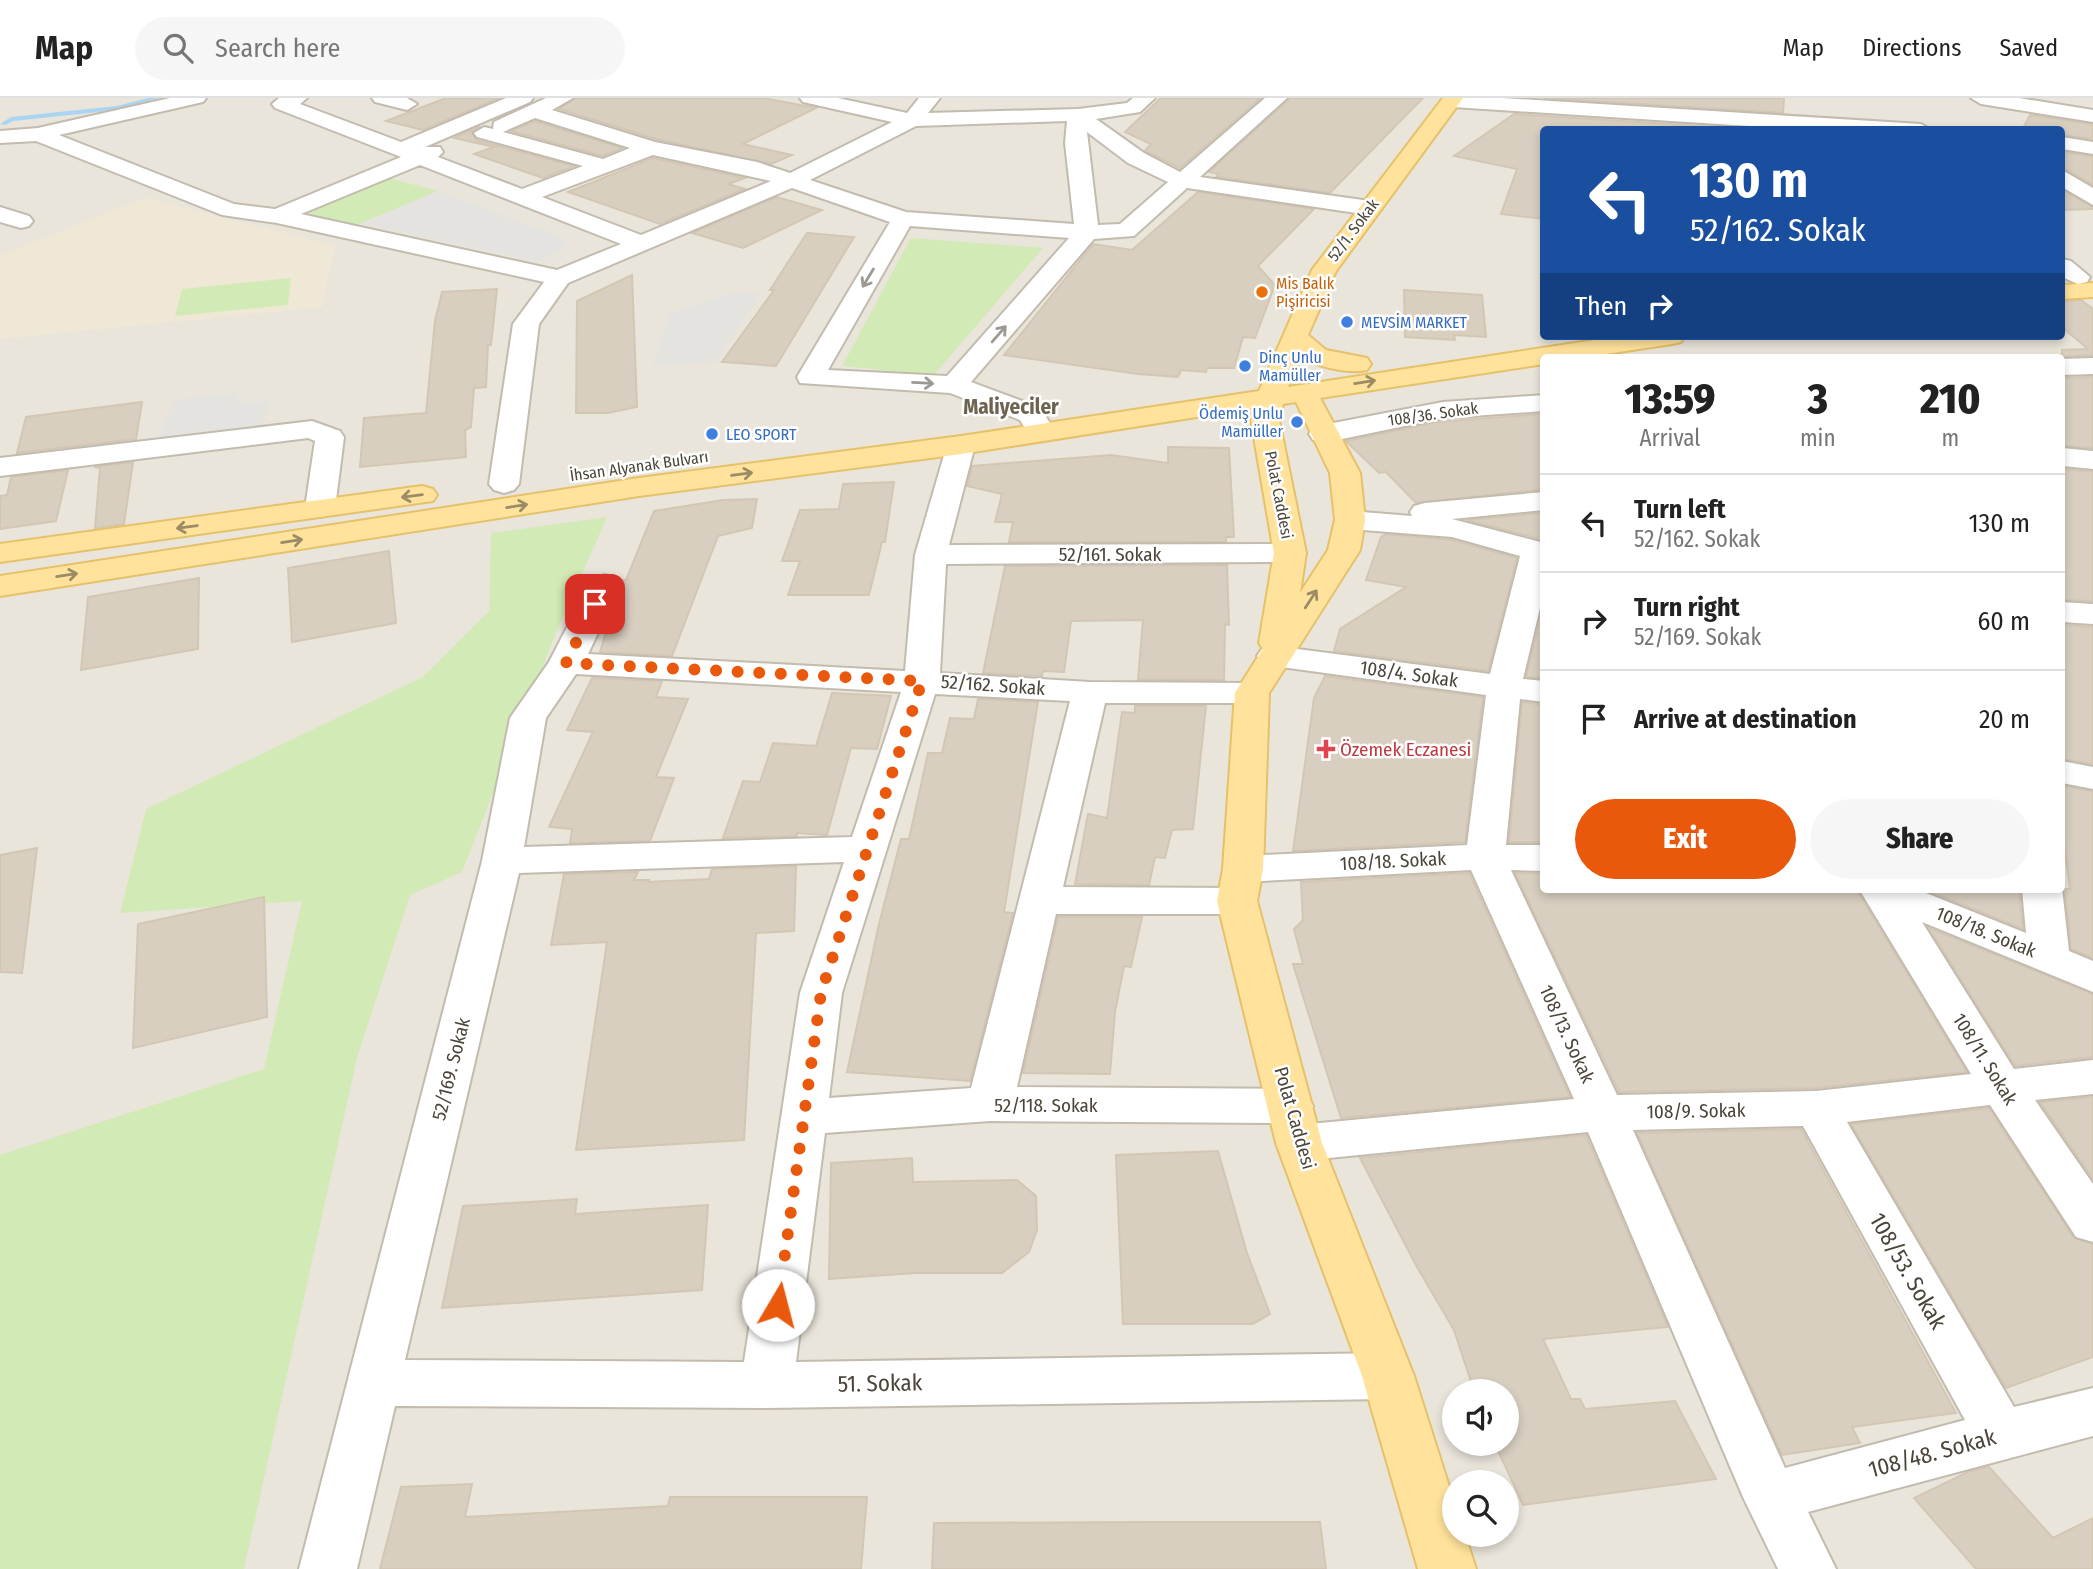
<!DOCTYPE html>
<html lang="en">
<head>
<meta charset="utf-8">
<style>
  :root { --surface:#fff; --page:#f6f6f6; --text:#222; --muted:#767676; --line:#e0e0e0; --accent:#ea580c }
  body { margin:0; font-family:"Fira Sans Condensed",sans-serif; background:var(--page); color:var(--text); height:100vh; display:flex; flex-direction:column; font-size:26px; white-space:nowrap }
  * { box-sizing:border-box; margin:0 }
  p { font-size:23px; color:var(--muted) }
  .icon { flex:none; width:38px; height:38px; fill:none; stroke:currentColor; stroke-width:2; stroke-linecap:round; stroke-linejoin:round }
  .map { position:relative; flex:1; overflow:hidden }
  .side { position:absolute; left:1540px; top:256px; width:525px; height:539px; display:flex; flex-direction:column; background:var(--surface); border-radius:7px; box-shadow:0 4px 10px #0003 }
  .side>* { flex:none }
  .banner { position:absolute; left:1540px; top:28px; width:525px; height:214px; border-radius:7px; box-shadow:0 4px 10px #0003; background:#1a4fa0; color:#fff; overflow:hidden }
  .buttons { position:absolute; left:1442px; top:1281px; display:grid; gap:14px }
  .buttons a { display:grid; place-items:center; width:77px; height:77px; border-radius:50%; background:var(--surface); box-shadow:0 4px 10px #0003; font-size:35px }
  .pin { position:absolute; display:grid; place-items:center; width:60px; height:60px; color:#fff; margin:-30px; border-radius:14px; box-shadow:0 4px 10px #0006 }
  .me { position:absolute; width:77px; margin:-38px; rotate:8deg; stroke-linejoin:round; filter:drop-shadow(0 0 5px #0008) }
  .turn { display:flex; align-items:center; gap:24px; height:147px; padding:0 35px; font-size:32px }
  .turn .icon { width:91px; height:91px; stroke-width:2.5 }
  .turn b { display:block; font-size:49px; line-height:60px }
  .then { display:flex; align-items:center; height:66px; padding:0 35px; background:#0003; gap:14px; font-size:26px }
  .eta { display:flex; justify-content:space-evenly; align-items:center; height:119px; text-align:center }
  .eta b { font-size:42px; font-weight:800; line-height:49px }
  .cta { display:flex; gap:14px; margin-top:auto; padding:14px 35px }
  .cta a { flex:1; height:80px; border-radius:42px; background:var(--accent); color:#fff; font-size:28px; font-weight:800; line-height:80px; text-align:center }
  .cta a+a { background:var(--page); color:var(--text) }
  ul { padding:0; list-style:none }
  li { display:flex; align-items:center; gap:21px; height:98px; padding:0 35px; border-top:2px solid var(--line) }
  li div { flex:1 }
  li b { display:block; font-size:26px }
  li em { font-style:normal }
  header { display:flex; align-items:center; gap:42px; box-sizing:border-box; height:98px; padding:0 35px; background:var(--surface); border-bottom:2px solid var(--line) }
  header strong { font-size:33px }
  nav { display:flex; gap:38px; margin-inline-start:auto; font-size:24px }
  .search { width:490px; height:63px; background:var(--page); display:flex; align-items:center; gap:18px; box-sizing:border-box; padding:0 24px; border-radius:38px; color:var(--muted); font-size:26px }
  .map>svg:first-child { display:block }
  .residential { fill:#eae5da; fill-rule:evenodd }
  .education { fill:#efe8d6 }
  .green { fill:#d2eab5 }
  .parking { fill:#e5e3e0 }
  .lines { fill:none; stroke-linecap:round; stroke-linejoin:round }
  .stream { fill:#a9d4f2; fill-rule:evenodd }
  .building { fill:#d8cfc1; stroke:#d3c7b4; stroke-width:2 }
  .minor-casing { stroke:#c2bbae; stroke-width:4 }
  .major-casing { stroke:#e6c16a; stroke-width:4 }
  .minor { fill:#fff; fill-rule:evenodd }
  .major { fill:#ffe39c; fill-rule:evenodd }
  .oneway { stroke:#9c9892 }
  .oneway2 { stroke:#9c8c66 }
  .route { stroke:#ea580c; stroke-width:12; stroke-dasharray:0 21.6 }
  .food-dot { fill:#e8710a; stroke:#fff; stroke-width:2.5 }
  .shop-dot { fill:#3f7fe0; stroke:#fff; stroke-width:2.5 }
  .health-dot { fill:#e0444e; stroke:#fff; stroke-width:2.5 }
  .labels { text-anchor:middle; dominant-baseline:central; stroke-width:5; stroke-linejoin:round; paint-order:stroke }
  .far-street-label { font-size:16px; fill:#4b4439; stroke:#fff }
  .far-food-label { font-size:16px; fill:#c56008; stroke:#fff; text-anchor:start }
  .far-shop-label { font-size:16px; fill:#366cbe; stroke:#fff; text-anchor:start }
  .street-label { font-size:19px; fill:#4b4439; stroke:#fff }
  .health-label { font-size:19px; fill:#be3a42; stroke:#fff; text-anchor:start }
  .far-district-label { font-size:21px; font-weight:bold; fill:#6e6250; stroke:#fff }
  .near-street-label { font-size:23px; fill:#4b4439; stroke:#fff }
</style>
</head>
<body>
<header>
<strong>Map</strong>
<div class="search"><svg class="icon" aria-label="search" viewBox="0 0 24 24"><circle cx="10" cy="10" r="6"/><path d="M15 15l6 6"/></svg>Search here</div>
<nav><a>Map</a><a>Directions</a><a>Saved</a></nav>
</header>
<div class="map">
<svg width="2093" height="1471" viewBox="0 0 2093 1471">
  <rect width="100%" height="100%" fill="#f6f3ec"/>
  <path class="residential" d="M0,0H2093V1471H0ZM1544,32H2062V238H1544ZM1544,259H2062V791H1544ZM1454,1293H1507V1346H1454ZM1454,1384H1507V1437H1454Z"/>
  <polygon class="education" points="145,100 335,148 322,209 0,241 0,158"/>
  <g class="green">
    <polygon points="389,80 438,93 350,130 300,116"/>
    <polygon points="911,140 1043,150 934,277 842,268"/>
    <polygon points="291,180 288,207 175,218 182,191"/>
    <polygon points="607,419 556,535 462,774 410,797 357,960 244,1471 0,1471 0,1057 264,971 302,803 120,815 146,711 423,579 489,513 491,435"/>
  </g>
  <g class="parking">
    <polygon points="438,93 563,140 568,149 539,164 361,126"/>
    <polygon points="731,195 761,196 715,265 653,268 670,215"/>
    <polygon points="239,295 235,304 270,303 254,348 147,361 175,302"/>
  </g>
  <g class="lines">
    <polygon class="stream" points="148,0 159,0 117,12 13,23 5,27 0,26 11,19 117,8"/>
  </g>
  <g class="building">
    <polygon points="446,0 499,0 423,32 386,23"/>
    <polygon points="575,0 763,0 816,10 743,46 792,57 771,66 656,41 559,11"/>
    <polygon points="1161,0 1261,0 1180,70 1145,53 1151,46 1125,34"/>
    <polygon points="1290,0 1423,0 1330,95 1216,79 1219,76 1209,74"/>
    <polygon points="1544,0 1784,0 1783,15"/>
    <polygon points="1514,16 1764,32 1544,32 1544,121 1501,116 1517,71 1454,58"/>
    <polygon points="2030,17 2093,26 2093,41 2062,37 2062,32 2022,32"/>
    <polygon points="535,23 622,50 603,58 511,33"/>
    <polygon points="480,28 471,34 476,42 575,68 543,80 474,56 494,49 454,40"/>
    <polygon points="2062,54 2093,58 2093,87 2062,69"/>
    <polygon points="653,60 745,80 728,86 745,91 660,126 568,94"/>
    <polygon points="2062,92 2093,109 2093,111 2062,112"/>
    <polygon points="1198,94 1314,111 1258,168 1275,187 1255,240 1243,239 1234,270 1207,270 1206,274 1181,272 1178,279 1138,276 1004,257 1093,146 1132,152"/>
    <polygon points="776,99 822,112 743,150 692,135"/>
    <polygon points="807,135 854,139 776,268 722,264 774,192 770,192"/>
    <polygon points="632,177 637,309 608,315 576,315 577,203"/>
    <polygon points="497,191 491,247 488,247 486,289 474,290 471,329 465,332 466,359 360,369 364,320 426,315 435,223 442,194"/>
    <polygon points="1404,192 1482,197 1486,239 1454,237 1455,242 1405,239"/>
    <polygon points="2081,202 2093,211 2093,257 2062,259 2062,252 2088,251 2062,229 2062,203"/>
    <polygon points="2062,280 2093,279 2093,350 2062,348"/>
    <polygon points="142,304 136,341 17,355 26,319"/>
    <polygon points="1544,316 1544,391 1416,405 1386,374 1379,375 1346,343 1437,324"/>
    <polygon points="1168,349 1229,350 1234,439 1226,439 1226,444 1009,444 1013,424 995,424 1002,396 967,388 972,368 1111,357 1168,365"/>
    <polygon points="133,364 124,426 95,430 100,370 94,369"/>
    <polygon points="2062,371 2093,374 2093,503 2062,502"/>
    <polygon points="68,372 56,423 0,431 0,398 7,397 11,379"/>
    <polygon points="894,384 885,444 882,444 869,497 788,497 800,463 782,463 800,412 839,411 843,386"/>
    <polygon points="757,401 752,430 718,438 672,558 600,554 613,511 623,488 621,482 626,482 654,413 723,402"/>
    <polygon points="1544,415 1544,442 1467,422"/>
    <polygon points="1386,436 1452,442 1517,460 1488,573 1334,553 1340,531 1406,489 1366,482 1381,439"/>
    <polygon points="389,453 396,525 292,544 288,470"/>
    <polygon points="1227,467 1229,527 1225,526 1224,582 1138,582 1143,522 1071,523 1064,574 1043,573 1042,578 983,575 1005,468"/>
    <polygon points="199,480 198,551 81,572 88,499"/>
    <polygon points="1544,506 1544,580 1526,579"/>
    <polygon points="2062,527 2093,529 2093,666 2062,661"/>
    <polygon points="1325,578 1483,599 1465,744 1293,753 1314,600"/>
    <polygon points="592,580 662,583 656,599 688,601 656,679 674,680 650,743 570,745 572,731 549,729 593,634 567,632"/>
    <polygon points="832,595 891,598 877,651 851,650 827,737 797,735 797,738 723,740 743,683 760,684 773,645 816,648"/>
    <polygon points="978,601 1038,604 1004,814 1013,815 970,983 847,974 879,826 901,741 909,741 928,655 942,655 950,620 974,621"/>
    <polygon points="1522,604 1544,607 1544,744 1509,744"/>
    <polygon points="1135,608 1206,608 1193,731 1172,732 1165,760 1155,759 1149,787 1075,786 1088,716 1107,720 1122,614 1135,615"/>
    <polygon points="2062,688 2093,693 2093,860 2071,851 2065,791 2070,791 2062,731"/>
    <polygon points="37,750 22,875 0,874 0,757"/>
    <polygon points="796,768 794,833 756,835 744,1042 576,1052 607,844 551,847 564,776 638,774 634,782 649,782 648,784 709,781 712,771"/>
    <polygon points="1469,775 1570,999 1341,1020 1293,866 1303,866 1294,831 1303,822 1301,784"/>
    <polygon points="1515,775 1544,776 1544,791 1856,791 1967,974 1816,990 1619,994"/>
    <polygon points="1923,791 2019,791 2023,831"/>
    <polygon points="264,799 267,919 133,950 138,826"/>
    <polygon points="1058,819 1142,819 1131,869 1124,868 1115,914 1110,976 1023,975"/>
    <polygon points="1929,830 2093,896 2093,959 2015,968"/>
    <polygon points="2093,999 2093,1081 2040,1004"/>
    <polygon points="1989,1010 2074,1140 2093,1146 2093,1259 2006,1290 1851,1026"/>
    <polygon points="1801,1031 1956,1315 1852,1329 1860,1345 1782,1357 1637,1035"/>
    <polygon points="1586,1037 1668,1229 1543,1241 1571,1301 1580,1301 1585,1311 1675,1303 1716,1381 1523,1407 1495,1346 1507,1346 1507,1293 1474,1293 1454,1232 1417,1169 1360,1060"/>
    <polygon points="1218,1053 1247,1155 1270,1216 1253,1226 1123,1226 1116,1057"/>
    <polygon points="912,1060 913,1084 1017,1082 1036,1098 1037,1132 1029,1154 1002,1175 916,1175 829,1181 831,1065"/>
    <polygon points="577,1101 575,1116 708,1107 702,1192 442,1210 463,1108"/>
    <polygon points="1989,1369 2053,1440 2093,1420 2093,1471 1976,1471 1914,1400 1970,1373"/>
    <polygon points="472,1386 465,1419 668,1408 670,1399 867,1399 861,1471 380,1471 401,1389"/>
    <polygon points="1153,1424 1320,1424 1326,1471 932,1471 934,1425"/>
  </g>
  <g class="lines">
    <defs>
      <g id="minor">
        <path d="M170,0H206L203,4L59,37L234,106L275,111L401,59L275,10L272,6L279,0H307L300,6L401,44L506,0H533L530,4L425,49H440L443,54L438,59L522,91L583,68L477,39L474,35L484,29L493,31L494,24L546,0H573L552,12L655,44L757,64L790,75L892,24L803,4L800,0H838L907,15L919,0H940L928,15L1078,11L1127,5L1133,0H1155L1140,14L1096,21L1144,55L1180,74L1265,0H1287L1200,79L1370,103L1381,110L1370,117L1187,90L1134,138L1094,141L971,284L1041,310L1055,334L1051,340L1041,343L1031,340L1020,322L950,295L800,285L797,279L890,124L792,90L568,185L539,226L519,386L514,392L504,395L494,392L489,386L513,226L544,184L277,125L222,117L36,43L0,45V33L38,30ZM535,20L630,50L603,61L503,34ZM1067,23L1065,45L1074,126L906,114L810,82L916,28ZM1087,34L1128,65L1168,84L1120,126L1098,127ZM653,57L771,83L641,137L542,99ZM420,67L621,146L557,172L301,116ZM910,128L1069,140L947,278L828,272Z"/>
        <polygon points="372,0 407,0 417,6 407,12 375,4"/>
        <polygon points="1445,0 1502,0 1921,26 1931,32 1813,32 1453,9 1446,7"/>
        <polygon points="1971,0 2019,0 2093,12 2093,24 1981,6"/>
        <polygon points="2062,39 2093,44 2093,56 2062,51"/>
        <polygon points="2062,72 2093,90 2093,107 2062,89"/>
        <polygon points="0,109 29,118 33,123 29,128 21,130 0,124"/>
        <polygon points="2062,161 2071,163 2090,179 2087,184 2078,186 2062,179"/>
        <polygon points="2093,260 2093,276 2062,277 2062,261"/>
        <polygon points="1544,297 1544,313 1443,320 1323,345 1313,342 1309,336 1313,330 1323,327 1443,304"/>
        <polygon points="312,323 340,333 344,339 335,410 331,416 320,419 309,416 305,410 315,343 308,340 0,378 0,360"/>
        <path d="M961,338L971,341L975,347L949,447L1290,446L1301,448L1306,455L1301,462L1290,464L946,466L940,575L1090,584L1252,585L1264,588L1269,595L1264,602L1252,605H1105L1063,789L1237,790L1251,793L1257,803L1251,813L1237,816H1056L1017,989L1290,991L1306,996L1313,1008L1306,1020L1290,1025L990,1023L825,1035L796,1264L1388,1255L1406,1262L1414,1278L1406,1294L1388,1301L767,1310L395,1308L357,1471H299L482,763L510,620L549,564L589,487L594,480L605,477L616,480L621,487L588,556L905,573L915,457L947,347L951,341ZM576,576L901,594L852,739L524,749L546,620ZM935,596L1070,603L971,990L829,1000L842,895ZM844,764L800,895L744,1264L405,1262L519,775Z"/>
        <polygon points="2062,350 2093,353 2093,371 2062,368"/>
        <path d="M1544,394V412L1452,421L1544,445V493L1523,581L1544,583V604L1520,601L1506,747H1544V773L1511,772L1617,997L1816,993L1971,976L1859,791H1916L2026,835L2022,791L2062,790L2069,853L2093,863V894L1922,824L2014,971L2093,962V996L2035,1002L2093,1086V1144L2076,1139L1990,1007L1847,1024L2014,1309L2093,1290V1338L1808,1414L1836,1471H1778L1743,1399L1588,1034L1299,1063L1283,1058L1276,1045L1283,1032L1299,1027L1574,1001L1471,772L1243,784L1229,780L1223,771L1229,762L1243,758L1467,747L1486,597L1274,568L1262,565L1257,558L1262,551L1274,548L1490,576L1520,458L1452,439L1350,431L1339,428L1335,422L1339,416L1350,413L1412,418L1410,414L1414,408L1425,405ZM1803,1028L1965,1322L1785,1370L1633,1032Z"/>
        <polygon points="2062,504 2093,506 2093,526 2062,524"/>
        <polygon points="2062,663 2093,669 2093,691 2062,685"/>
      </g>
      <g id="major">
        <path d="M1443,0H1463L1336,173L1308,237L1326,252L1367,260L1371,266L1367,272C1349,276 1314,269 1300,257L1288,289L1621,238H1685L1681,244L1672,246L1586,259H1544V266L1320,300L1360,375L1365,422L1360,452L1269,595L1263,771L1257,803L1322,1045L1414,1278L1454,1404V1437H1465L1476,1471H1418L1362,1278L1276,1045L1217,803L1223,771L1235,595L1263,551L1259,545L1274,455L1251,322L1254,310L961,356L639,398L0,498V478L639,380L961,338L1259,293L1312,172ZM1296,304L1330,375L1335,422L1328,452L1300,495L1306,455L1279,322L1283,306Z"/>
        <polygon points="2093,185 2093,199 2062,201 2062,187"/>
        <polygon points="422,388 433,391 437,397 433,403 0,464 0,446"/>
      </g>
    </defs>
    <use href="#minor" class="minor-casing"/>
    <use href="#major" class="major-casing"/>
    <use href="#minor" class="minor"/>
    <use href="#major" class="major"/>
  </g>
  <defs><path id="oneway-shaft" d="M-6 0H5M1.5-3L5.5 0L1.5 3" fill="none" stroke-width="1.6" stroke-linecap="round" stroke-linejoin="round" transform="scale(1.75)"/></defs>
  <g class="oneway">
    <use href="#oneway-shaft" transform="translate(868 180) rotate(121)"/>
    <use href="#oneway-shaft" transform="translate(999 236) rotate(-49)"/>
    <use href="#oneway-shaft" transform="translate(923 285) rotate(3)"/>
  </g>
  <g class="oneway2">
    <use href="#oneway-shaft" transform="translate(1365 284) rotate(-9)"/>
    <use href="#oneway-shaft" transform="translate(742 376) rotate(-8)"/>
    <use href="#oneway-shaft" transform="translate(412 398) rotate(173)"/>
    <use href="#oneway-shaft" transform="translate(517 408) rotate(-9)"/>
    <use href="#oneway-shaft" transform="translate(187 429) rotate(172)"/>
    <use href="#oneway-shaft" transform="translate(292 443) rotate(-9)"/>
    <use href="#oneway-shaft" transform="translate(67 477) rotate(-9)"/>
    <use href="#oneway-shaft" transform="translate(1311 501) rotate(-57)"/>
  </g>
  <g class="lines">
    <polyline class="route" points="595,506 566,565 922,583 821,895 778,1207"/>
  </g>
  <circle class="food-dot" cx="1262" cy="194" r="7"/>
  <g class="shop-dot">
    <circle cx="1347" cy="224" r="7"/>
    <circle cx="1245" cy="268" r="7"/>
    <circle cx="1297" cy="324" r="7"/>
    <circle cx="712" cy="336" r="7"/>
  </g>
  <path class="health-dot" d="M1322.5 640.5h7v7h7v7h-7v7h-7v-7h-7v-7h7z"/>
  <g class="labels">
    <g class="far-street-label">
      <text transform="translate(1353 132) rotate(-53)">52/1. Sokak</text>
      <text transform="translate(1433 316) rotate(-8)">108/36. Sokak</text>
      <text transform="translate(639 368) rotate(-8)">İhsan Alyanak Bulvarı</text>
      <text transform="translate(1279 397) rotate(79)">Polat Caddesi</text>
    </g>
    <g class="far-food-label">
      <text x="1276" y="185">Mis Balık<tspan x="1276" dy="18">Pişiricisi</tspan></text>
    </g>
    <g class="far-shop-label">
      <text x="1361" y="224">MEVSİM MARKET</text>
      <text x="1259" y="259">Dinç Unlu<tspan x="1259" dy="18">Mamüller</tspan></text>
      <text x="1283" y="315" text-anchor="end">Ödemiş Unlu<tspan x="1283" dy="18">Mamüller</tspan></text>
      <text x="726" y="336">LEO SPORT</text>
    </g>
    <g class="street-label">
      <text x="1110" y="456">52/161. Sokak</text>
      <text transform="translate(1409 576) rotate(8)">108/4. Sokak</text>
      <text transform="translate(993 587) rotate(4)">52/162. Sokak</text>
      <text transform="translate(1393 763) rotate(-3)">108/18. Sokak</text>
      <text transform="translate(1986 834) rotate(22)">108/18. Sokak</text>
      <text transform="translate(1567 936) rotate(65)">108/13. Sokak</text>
      <text transform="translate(1985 961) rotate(58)">108/11. Sokak</text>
      <text transform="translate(451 971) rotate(-76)">52/169. Sokak</text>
      <text x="1046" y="1007">52/118. Sokak</text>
      <text transform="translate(1696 1013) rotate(-1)">108/9. Sokak</text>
      <text transform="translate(1295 1020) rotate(74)">Polat Caddesi</text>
    </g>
    <g class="health-label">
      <text x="1340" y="651">Özemek Eczanesi</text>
    </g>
    <g class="far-district-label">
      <text x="1011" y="309">Maliyeciler</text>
    </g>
    <g class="near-street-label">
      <text transform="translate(1908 1173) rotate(60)">108/53. Sokak</text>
      <text transform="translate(880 1285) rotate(-1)">51. Sokak</text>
      <text transform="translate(1932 1355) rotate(-15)">108/48. Sokak</text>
    </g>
  </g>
</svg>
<div class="buttons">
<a><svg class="icon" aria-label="sound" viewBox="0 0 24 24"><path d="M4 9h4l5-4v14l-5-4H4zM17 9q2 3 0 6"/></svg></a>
<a><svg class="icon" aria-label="search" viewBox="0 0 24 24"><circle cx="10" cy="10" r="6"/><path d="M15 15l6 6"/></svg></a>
</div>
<div class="pin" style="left:595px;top:506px;background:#d93025"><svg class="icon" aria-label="arrive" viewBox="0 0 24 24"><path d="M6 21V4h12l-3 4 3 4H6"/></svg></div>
<svg class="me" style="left:778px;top:1207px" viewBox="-20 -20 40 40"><circle r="19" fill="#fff"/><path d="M0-13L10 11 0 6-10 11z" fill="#ea580c"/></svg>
<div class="banner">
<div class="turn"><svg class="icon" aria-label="left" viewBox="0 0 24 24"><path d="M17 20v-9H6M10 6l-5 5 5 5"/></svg><div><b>130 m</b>52/162. Sokak</div></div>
<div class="then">Then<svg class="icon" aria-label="right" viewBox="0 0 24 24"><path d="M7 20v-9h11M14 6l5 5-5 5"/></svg></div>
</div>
<section class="side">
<div class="eta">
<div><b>13:59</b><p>Arrival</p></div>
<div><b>3</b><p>min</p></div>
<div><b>210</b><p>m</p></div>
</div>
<ul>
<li><svg class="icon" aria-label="left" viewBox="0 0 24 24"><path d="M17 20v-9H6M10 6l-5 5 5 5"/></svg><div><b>Turn left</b><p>52/162. Sokak</p></div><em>130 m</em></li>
<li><svg class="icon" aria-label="right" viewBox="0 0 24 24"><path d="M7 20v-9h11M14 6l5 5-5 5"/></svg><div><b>Turn right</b><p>52/169. Sokak</p></div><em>60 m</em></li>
<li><svg class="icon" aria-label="arrive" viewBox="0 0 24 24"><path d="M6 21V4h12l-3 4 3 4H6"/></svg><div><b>Arrive at destination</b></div><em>20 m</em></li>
</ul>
<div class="cta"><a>Exit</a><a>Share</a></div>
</section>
</div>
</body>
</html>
